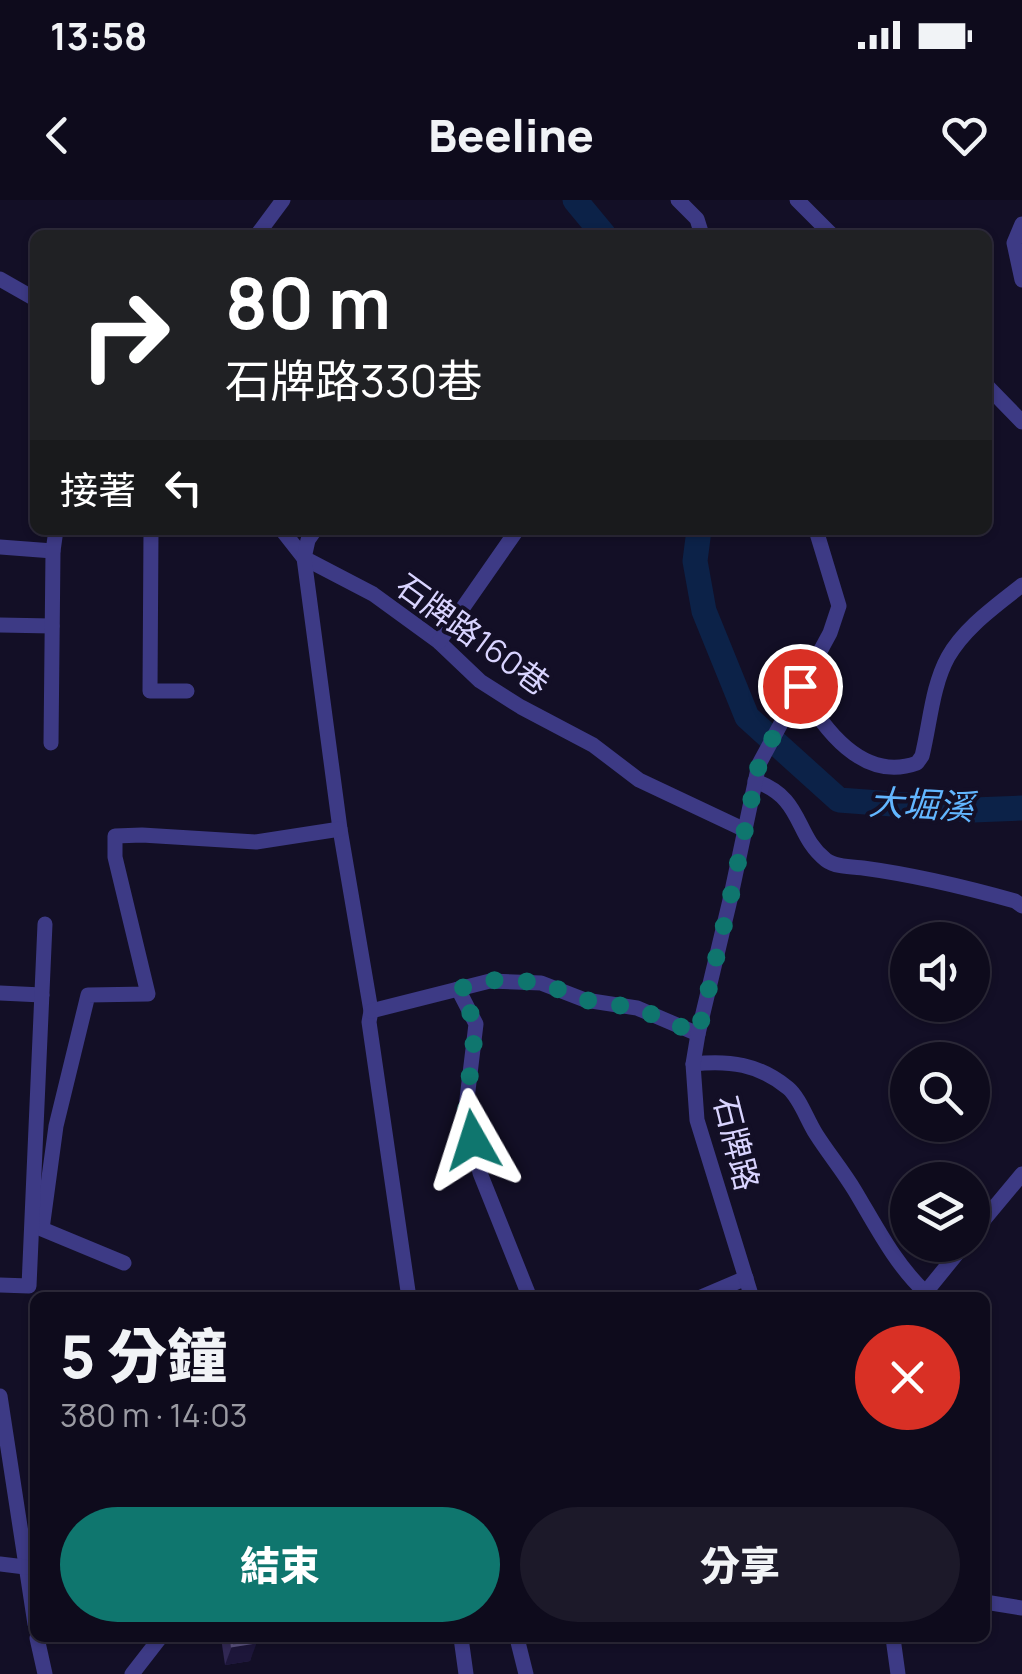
<!DOCTYPE html>
<html lang="zh-TW">
<head>
<meta charset="utf-8">
<style>
  :root { --surface:#0e0b1c; --page:#1c1929; --text:#f1f3f6; --muted:#9b9ba3; --line:#2e2b3b; --accent:#0f766e }
  body { margin:0; font-family:Manrope,"Noto Sans TC",sans-serif; background:var(--page); color:var(--text); height:100vh; display:flex; flex-direction:column; font-size:38px; white-space:nowrap }
  * { box-sizing:border-box; margin:0 }
  p { font-size:32px; color:var(--muted) }
  .icon { flex:none; width:55px; height:55px; fill:none; stroke:currentColor; stroke-width:2; stroke-linecap:round; stroke-linejoin:round }
  .map { position:relative; flex:1; overflow:hidden }
  .drawer { position:absolute; left:30px; top:1092px; width:960px; height:350px; display:flex; flex-direction:column; background:var(--surface); border-radius:15px; box-shadow:0 2px 8px #0004,0 0 0 2px var(--line) }
  .drawer>* { flex:none }
  .banner { position:absolute; left:30px; top:30px; width:962px; height:305px; border-radius:15px; box-shadow:0 2px 8px #0004,0 0 0 2px var(--line); background:#202124; color:#fff; overflow:hidden }
  .buttons { position:absolute; left:890px; top:722px; display:grid; gap:20px }
  .buttons a { display:grid; place-items:center; width:100px; height:100px; border-radius:50%; background:var(--surface); box-shadow:0 2px 8px #0004,0 0 0 2px var(--line); font-size:50px }
  .pin { position:absolute; display:grid; place-items:center; width:85px; height:85px; color:#fff; margin:-42px; border:5px solid #fff; border-radius:50%; box-shadow:0 2px 10px #0007 }
  .me { position:absolute; width:110px; margin:-55px; rotate:354deg; stroke-linejoin:round; filter:drop-shadow(0 0 8px #0008) }
  .turn { display:flex; align-items:center; gap:35px; height:210px; padding:0 30px; font-size:45px }
  .turn .icon { width:130px; height:130px; stroke-width:2.5 }
  .turn b { display:block; font-size:70px; line-height:85px }
  .then { display:flex; align-items:center; height:95px; padding:0 30px; background:#0003; gap:20px; font-size:38px }
  .round { display:grid; place-items:center; flex:none; width:105px; height:105px; border-radius:52px; background:var(--page) }
  .headline { display:flex; align-items:center; justify-content:space-between; height:170px; padding:0 30px }
  h1 { font-size:60px; font-weight:800; line-height:75px }
  .primary-button { display:flex; gap:20px; margin-top:auto; padding:20px 30px }
  .primary-button a { flex:1; height:115px; border-radius:60px; background:var(--accent); color:#fff; font-size:40px; font-weight:800; line-height:115px; text-align:center }
  .primary-button a+a { background:var(--page); color:var(--text) }
  .status { display:flex; justify-content:space-between; align-items:center; height:70px; padding:0 50px; background:var(--surface); direction:ltr }
  .status svg { height:28px; fill:currentColor }
  header { display:flex; justify-content:space-between; align-items:center; height:130px; padding:0 30px; background:var(--surface); font-size:45px; font-weight:800 }
  .map>svg:first-child { display:block }
  .lines { fill:none; stroke-linecap:round; stroke-linejoin:round }
  .river { stroke:#0c2248; stroke-width:25 }
  .minor { stroke:#3d3a85; stroke-width:15 }
  .wall { fill:#312854 }
  .shaded-wall { fill:#1d163a }
  .building { fill:#433a66; stroke:#5a527e; stroke-width:2.5 }
  .route { stroke:#0f766e; stroke-width:18; stroke-dasharray:0 32.4 }
  .labels { text-anchor:middle; dominant-baseline:central; stroke-width:8; stroke-linejoin:round; paint-order:stroke }
  .street-label { font-size:32px; fill:#d9d4ff; stroke:#130f26 }
  .water-label { font-size:35px; font-style:italic; fill:#62b6ff; stroke:#130f26 }
</style>
</head>
<body>
<div class="status"><b>13:58</b><svg viewBox="0 0 49 12"><path d="M0 12V9h3v3zM5 12V6h3v6zM10 12V3h3v9zM15 12V0h3v12zM26 1h20v11H26zM47 4h2v5h-2z"/></svg></div>
<header><svg class="icon" aria-label="back" viewBox="0 0 24 24"><path d="M15 5l-7 7 7 7"/></svg>Beeline<svg class="icon" aria-label="heart" viewBox="0 0 24 24"><path d="M12 20l-8-8c-3-5 5-10 8-4 3-6 11-1 8 4z"/></svg></header>
<div class="map">
<svg width="1022" height="1474" viewBox="0 0 1022 1474">
  <rect width="100%" height="100%" fill="#130f26"/>
  <g class="lines">
    <g class="river">
      <polyline points="575,0 604,35"/>
      <polyline points="699,330 695,361 704,411 747,517 839,600 973,610 1022,608"/>
    </g>
    <g class="minor">
      <polyline points="678,0 697,19 702,35"/>
      <polyline points="797,0 832,35"/>
      <polyline points="1022,24 1014,43 1022,80"/>
      <polyline points="257,35 283,0"/>
      <polyline points="0,79 35,99"/>
      <polyline points="988,187 1022,222"/>
      <polyline points="151,330 150,491 187,491"/>
      <polyline points="282,330 304,358 373,394 439,442 480,481 521,507 593,545 639,580 745,630"/>
      <polyline points="315,330 308,340 304,358 340,629 371,811 369,822 409,1098"/>
      <polyline points="0,347 53,351"/>
      <polyline points="0,425 52,426"/>
      <polyline points="439,442 517,330"/>
      <path d="M800,486C822,528 863,583 917,563L922,556C930,524 932,486 948,457C965,427 996,406 1022,385"/>
      <polyline points="51,543 53,351 56,330"/>
      <path d="M755,581C804,598 794,635 826,660C835,667 852,667 863,668C915,675 965,687 1015,701L1022,706"/>
      <polyline points="458,789 476,824 466,907 480,973 530,1098"/>
      <polyline points="0,793 42,795"/>
      <polyline points="371,811 490,781 541,783 585,800 637,808 698,834"/>
      <path d="M693,864C729,860 759,864 788,888C800,898 807,920 816,934C828,953 843,971 855,991C876,1026 895,1064 925,1092"/>
      <polyline points="972,1034 1022,974"/>
      <polyline points="124,1063 42,1029 56,926 88,795 148,794 115,657 115,636 142,635 256,642 340,629"/>
      <polyline points="0,1085 29,1086 45,724"/>
      <polyline points="699,1098 746,1078"/>
      <polyline points="752,1098 697,920 693,864 698,834 730,700 759,564 830,433 839,406 816,330"/>
      <polyline points="921,1098 964,1045"/>
      <polyline points="0,1196 35,1424"/>
      <polyline points="0,1364 25,1367"/>
      <polyline points="985,1402 1022,1408"/>
      <polyline points="37,1438 45,1474"/>
      <polyline points="461,1438 466,1474"/>
      <polyline points="517,1438 526,1474"/>
      <polyline points="893,1438 898,1474"/>
      <polyline points="132,1474 160,1438"/>
    </g>
  </g>
  <polygon class="wall" points="221,1438 256,1438 250,1461 225,1465"/>
  <polygon class="shaded-wall" points="257,1442 250,1461 225,1465 232,1446"/>
  <polygon class="building" points="231,1438 256,1438 257,1442 232,1446"/>
  <g class="lines">
    <polyline class="route" points="473,940 466,907 476,824 458,789 490,780 540,782 585,800 637,808 698,834 730,700 759,564 800,486"/>
  </g>
  <g class="labels">
    <g class="street-label">
      <text transform="translate(473 434) rotate(36)">石牌路160巷</text>
      <text transform="translate(737 943) rotate(76)">石牌路</text>
    </g>
    <g class="water-label">
      <text transform="translate(921 604) rotate(3)">大堀溪</text>
    </g>
  </g>
</svg>
<div class="buttons">
<a><svg class="icon" aria-label="sound" viewBox="0 0 24 24"><path d="M4 9h4l5-4v14l-5-4H4zM17 9q2 3 0 6"/></svg></a>
<a><svg class="icon" aria-label="search" viewBox="0 0 24 24"><circle cx="10" cy="10" r="6"/><path d="M15 15l6 6"/></svg></a>
<a><svg class="icon" aria-label="layers" viewBox="0 0 24 24"><path d="M12 4l9 5-9 5-9-5zM3 14l9 5 9-5"/></svg></a>
</div>
<div class="pin" style="left:800px;top:486px;background:#d93025"><svg class="icon" aria-label="arrive" viewBox="0 0 24 24"><path d="M6 21V4h12l-3 4 3 4H6"/></svg></div>
<svg class="me" style="left:473px;top:940px" viewBox="-20 -20 40 40"><path d="M0-17L14 15 0 8-14 15z" fill="#0f766e" stroke="#fff" stroke-width="4"/></svg>
<div class="banner">
<div class="turn"><svg class="icon" aria-label="right" viewBox="0 0 24 24"><path d="M7 20v-9h11M14 6l5 5-5 5"/></svg><div><b>80 m</b>石牌路330巷</div></div>
<div class="then">接著<svg class="icon" aria-label="left" viewBox="0 0 24 24"><path d="M17 20v-9H6M10 6l-5 5 5 5"/></svg></div>
</div>
<section class="drawer">
<div class="headline"><div><h1>5 分鐘</h1><p>380 m · 14:03</p></div><a class="round" style="background:#d93025;color:#fff"><svg class="icon" aria-label="close" viewBox="0 0 24 24"><path d="M6 6l12 12M18 6L6 18"/></svg></a></div>
<div class="primary-button"><a>結束</a><a>分享</a></div>
</section>
</div>
</body>
</html>
